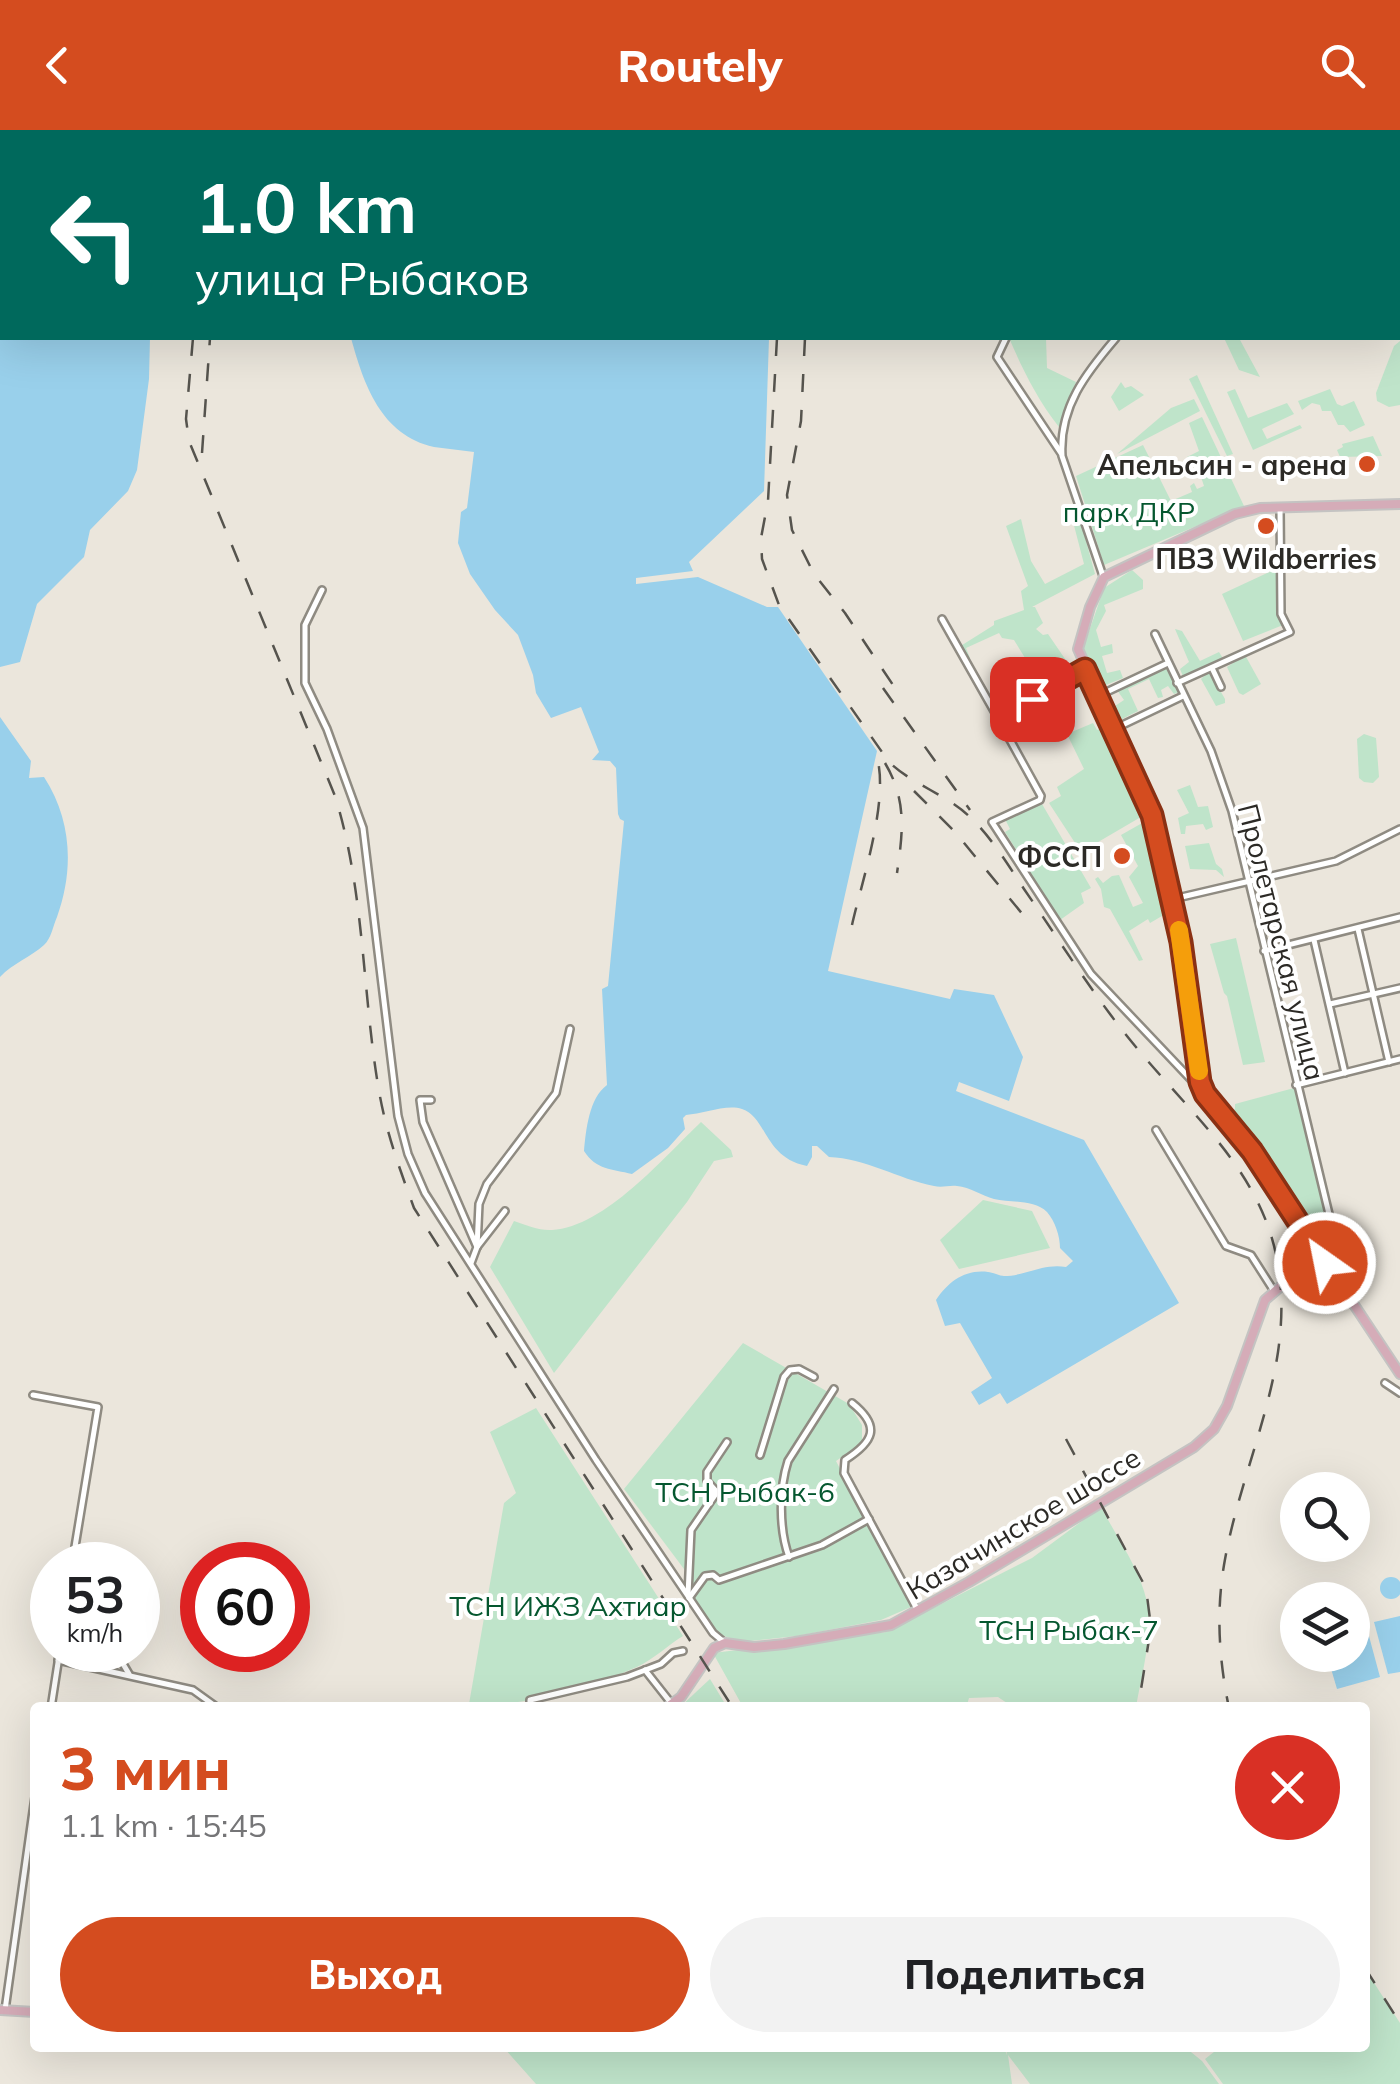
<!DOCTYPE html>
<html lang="ru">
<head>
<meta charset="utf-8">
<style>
  :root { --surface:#fff; --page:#f2f2f2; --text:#202124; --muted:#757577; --accent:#d44c1f }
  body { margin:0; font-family:Mulish,sans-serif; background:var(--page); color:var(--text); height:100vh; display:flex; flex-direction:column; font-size:38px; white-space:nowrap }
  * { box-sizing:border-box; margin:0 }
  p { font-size:32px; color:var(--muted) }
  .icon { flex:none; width:55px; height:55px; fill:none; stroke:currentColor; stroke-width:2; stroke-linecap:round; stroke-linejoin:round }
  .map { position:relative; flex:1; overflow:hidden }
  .side { position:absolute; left:30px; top:1572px; width:1340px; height:350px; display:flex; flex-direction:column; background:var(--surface); border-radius:10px; box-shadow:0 10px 40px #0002 }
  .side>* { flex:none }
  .hud { position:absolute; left:0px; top:0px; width:1400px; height:210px; box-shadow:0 10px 40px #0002; background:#00695c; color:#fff; overflow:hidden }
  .buttons { position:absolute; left:1280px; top:1342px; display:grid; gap:20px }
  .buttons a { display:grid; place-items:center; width:90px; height:90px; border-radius:50%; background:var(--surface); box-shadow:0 10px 40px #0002; font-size:50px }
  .speed { position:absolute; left:30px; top:1412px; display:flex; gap:20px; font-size:50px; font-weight:700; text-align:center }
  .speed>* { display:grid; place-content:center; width:130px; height:130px; border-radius:50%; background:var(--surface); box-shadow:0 10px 40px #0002; line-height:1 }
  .speed small { font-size:25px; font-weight:400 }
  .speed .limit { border:15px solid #d22; background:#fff; color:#111 }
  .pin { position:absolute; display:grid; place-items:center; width:85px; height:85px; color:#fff; margin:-42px; border-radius:20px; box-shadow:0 5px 15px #0006 }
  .me { position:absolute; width:110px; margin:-55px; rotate:327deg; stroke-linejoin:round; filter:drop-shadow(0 0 8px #0008) }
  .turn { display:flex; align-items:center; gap:35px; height:210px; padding:0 30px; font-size:45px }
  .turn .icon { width:130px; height:130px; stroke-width:2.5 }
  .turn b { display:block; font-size:70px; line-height:85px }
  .round { display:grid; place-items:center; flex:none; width:105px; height:105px; border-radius:52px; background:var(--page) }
  .headline { display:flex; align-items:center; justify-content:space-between; height:170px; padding:0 30px }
  h1 { font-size:60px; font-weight:800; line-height:75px; color:var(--accent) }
  .button { display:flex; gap:20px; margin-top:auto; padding:20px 30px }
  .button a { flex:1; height:115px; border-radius:60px; background:var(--accent); color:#fff; font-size:40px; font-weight:800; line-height:115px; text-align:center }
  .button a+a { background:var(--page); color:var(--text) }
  header { display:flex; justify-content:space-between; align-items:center; height:130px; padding:0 30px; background:var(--accent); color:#fff; font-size:45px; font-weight:800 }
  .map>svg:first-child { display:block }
  .green { fill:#bfe4ca }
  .water { fill:#99d0eb }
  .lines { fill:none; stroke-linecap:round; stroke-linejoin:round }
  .minor-casing { stroke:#8f8b82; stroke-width:10 }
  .major-casing { stroke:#c4c3c2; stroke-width:12 }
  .minor { stroke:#fff; stroke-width:5 }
  .major { stroke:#d5acb8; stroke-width:8 }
  .rail { stroke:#56544e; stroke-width:2.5; stroke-dasharray:18 18; stroke-linecap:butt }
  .route-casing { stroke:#8a3114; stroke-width:25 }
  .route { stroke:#d44c1f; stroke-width:18 }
  .slow { stroke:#f59e0b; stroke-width:18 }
  .poi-dot { fill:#d44c1f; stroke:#fff; stroke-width:4 }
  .labels { text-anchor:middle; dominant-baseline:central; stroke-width:8; stroke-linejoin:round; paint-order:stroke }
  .poi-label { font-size:28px; font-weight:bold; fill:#2c2a26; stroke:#fff; text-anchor:end }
  .park-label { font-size:28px; fill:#05572f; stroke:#fff }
  .street-label { font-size:28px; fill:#2c2a26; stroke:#fff }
</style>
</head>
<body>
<header><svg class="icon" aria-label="back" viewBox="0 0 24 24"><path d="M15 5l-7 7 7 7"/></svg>Routely<svg class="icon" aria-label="search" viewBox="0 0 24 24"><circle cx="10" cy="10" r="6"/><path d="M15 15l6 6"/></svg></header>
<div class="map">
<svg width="1400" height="1954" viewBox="0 0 1400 1954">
  <rect width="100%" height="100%" fill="#ebe6dc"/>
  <g class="green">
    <path d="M1009,208H1046L1047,238L1076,252L1059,297C1037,269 1023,240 1009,208Z"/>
    <polygon points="1224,208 1239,208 1260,247 1239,240"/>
    <polygon points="1400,211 1400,275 1389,277 1377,271 1376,263 1394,216"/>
    <polygon points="1197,245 1233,324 1227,326 1189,249"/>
    <polygon points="1121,252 1125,258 1131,256 1144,265 1119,281 1111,267"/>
    <polygon points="1235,259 1248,288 1287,273 1294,284 1262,299 1267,309 1300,295 1302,298 1253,320 1227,262"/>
    <polygon points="1330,259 1337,274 1342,276 1354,271 1365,295 1350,302 1344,295 1338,295 1331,281 1322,281 1320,275 1312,273 1302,280 1298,271"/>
    <polygon points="1194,269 1200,281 1117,324 1171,278"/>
    <polygon points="1202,287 1244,376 1104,435 1076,346 1143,315 1171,371 1192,362 1190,356 1194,353 1197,359 1204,356 1201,347 1211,344 1202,333 1193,336 1187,327 1199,321 1189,293"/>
    <polygon points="1373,306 1382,326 1340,327 1337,320 1343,317 1342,314"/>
    <polygon points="1077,378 1095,444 1032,477 1035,477 1043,493 1036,499 1043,505 1048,504 1074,542 1008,576 1002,562 1036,546 1014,510 1002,508 999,503 966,518 970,528 967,530 959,517 994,495 994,491 1024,480 1021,461 1028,456 1006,396 1021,389 1031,431 1045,454 1084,434 1070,380"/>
    <polygon points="1276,439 1277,481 1283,495 1243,511 1222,464"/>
    <polygon points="1132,440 1143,450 1143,459 1104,475 1106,481 1096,500 1101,517 1112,514 1113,523 1102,526 1107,543 1120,540 1123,548 1101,557 1084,526 1084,516 1104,458"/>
    <polygon points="1175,499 1182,501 1200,531 1219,522 1224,530 1184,549 1180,539 1189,532"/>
    <polygon points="1245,525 1261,554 1243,565 1239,563 1227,537"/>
    <polygon points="1166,538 1179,562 1174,564 1168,556 1161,560 1163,567 1158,568 1149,549 1128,559 1138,581 1120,590 1115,576 1124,570 1117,560"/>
    <polygon points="1209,541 1225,569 1225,573 1216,576 1201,549"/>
    <polygon points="1093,593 1097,600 1106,596 1146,684 1081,722 1049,673 1061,666 1057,657 1084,639 1067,604"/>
    <polygon points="1364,604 1376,608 1379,647 1373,653 1364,652 1359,648 1357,609"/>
    <polygon points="1190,655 1198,677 1208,676 1213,697 1206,700 1203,694 1186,696 1185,704 1181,704 1178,688 1189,683 1177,660"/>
    <polygon points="1042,674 1091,758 1081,763 1084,773 1060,790 1005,702 1010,699 1005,689"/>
    <polygon points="1144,692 1148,693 1171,788 1162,786 1150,793 1148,789 1129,801 1143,830 1139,831 1110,779 1104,777 1101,759 1095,749 1098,747 1103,753 1112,746 1119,745 1133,777 1143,773 1129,747 1138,736 1121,705"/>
    <polygon points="1209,713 1216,734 1222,739 1224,747 1216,740 1190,739 1185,716"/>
    <polygon points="1236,808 1265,932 1243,935 1227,866 1224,863 1210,814"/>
    <polygon points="1294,958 1333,1111 1333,1120 1330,1123 1281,1060 1246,999 1229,982 1235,979 1235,974"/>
    <path d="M701,992L731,1020L733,1027L714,1031L687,1072L554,1243L490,1137L514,1091C526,1095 540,1101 552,1100C605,1097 664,1027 701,992Z"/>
    <polygon points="983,1070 1032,1081 1050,1118 959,1139 940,1110"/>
    <polygon points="743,1213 849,1274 862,1295 862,1313 836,1331 911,1477 881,1490 797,1506 740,1512 716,1503 694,1472 690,1447 624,1359"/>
    <path d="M536,1278L683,1506C668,1515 654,1529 637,1537C591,1557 519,1579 469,1574L504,1373L516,1363L490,1302Z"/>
    <path d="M1101,1377C1115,1404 1135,1432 1144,1461C1156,1497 1142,1541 1136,1577H1013L998,1567L969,1568L966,1578L743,1577L713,1523L886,1502L1032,1428Z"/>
    <polygon points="710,1549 727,1577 680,1577"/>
    <polygon points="1365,1839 1400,1893 1400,1954 1223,1954 1205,1929 1219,1918 1365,1918"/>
    <polygon points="504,1918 870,1918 871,1921 873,1918 1004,1918 1007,1925 1006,1918 1186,1918 1202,1931 1219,1954 1030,1954 1008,1925 1012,1954 536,1954"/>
  </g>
  <g class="water">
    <polygon points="0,0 186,0 2,2 2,208 150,208 149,249 137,340 128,361 90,400 84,427 37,474 20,532 0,537"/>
    <polygon points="410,0 799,0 408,2"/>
    <path d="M351,208H769L764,361L689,432L693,441L636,448V454L698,447L767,477H778L877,621L828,841L950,869L954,859L994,865L1023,927L1009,971L959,952L956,961L1084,1010L1179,1173L1007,1274L1000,1263L979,1275L971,1262L992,1248L960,1193L945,1196L936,1170C948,1152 965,1139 988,1142C992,1142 1000,1146 1004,1146C1026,1146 1043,1133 1066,1137L1073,1131L1060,1118C1060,1106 1055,1091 1047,1082C1034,1069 1010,1073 994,1069C982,1066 970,1057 957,1056C949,1055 942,1058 934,1056C898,1049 865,1028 829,1027L817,1016H812V1027L807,1036C764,1028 767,987 742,979C726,974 703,984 686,985L683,988L685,999L668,1018L632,1044C612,1039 596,1040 584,1021C586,1000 589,968 607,955L602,859L608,856L624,691L620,689L618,684L616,638L610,631L592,630L599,622L581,577L551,588L536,563L533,545L518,505L495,480L470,444L458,413L461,382L467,378L474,322C461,320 447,319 434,317C381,305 364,255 351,208Z"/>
    <path d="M0,587L31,631L29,648L44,647C72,690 74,740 57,787C53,796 51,809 44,815C31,827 13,833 0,847Z"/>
    <circle cx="1391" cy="1458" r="11"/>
    <polygon points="1400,1486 1400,1542 1388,1544 1374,1492"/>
    <polygon points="1366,1495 1380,1547 1337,1559 1327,1525 1352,1525 1353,1499"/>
  </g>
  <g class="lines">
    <defs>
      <g id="minor">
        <polyline points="1105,0 1107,2"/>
        <polyline points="1183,2 1188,0"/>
        <polyline points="1365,2 1369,0"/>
        <polyline points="1006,208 997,227 1061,323"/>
        <path d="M1103,446L1062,326C1059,277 1086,243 1116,208"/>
        <polyline points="322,460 305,495 305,553 327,599 363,698 398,986 408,1024 425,1063 596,1330 713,1503 725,1513"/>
        <polyline points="942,489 998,588"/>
        <polyline points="1155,504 1211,621 1232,681 1336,1113 1337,1125 1326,1130"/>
        <polyline points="1212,538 1221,557"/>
        <polyline points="1085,539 998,588 1041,666 1040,670 992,692 1091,844 1200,959"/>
        <polyline points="1177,553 1290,502 1281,484 1280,378"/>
        <polyline points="1098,566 1168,533"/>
        <polyline points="1114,599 1183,566"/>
        <polyline points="1173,769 1336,731 1400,699"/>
        <polyline points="1358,799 1389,932"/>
        <polyline points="1314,810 1345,943"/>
        <polyline points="1264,821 1400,787"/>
        <polyline points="1330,874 1400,858"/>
        <polyline points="1296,955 1400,929"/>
        <polyline points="431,970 420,970 423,992 477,1117 471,1133"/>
        <polyline points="1156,1000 1226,1116 1251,1125 1274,1161"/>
        <polyline points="477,1117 479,1074 487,1054 556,963 570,899"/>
        <polyline points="477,1117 505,1081"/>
        <polyline points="1385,1253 1400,1263"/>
        <polyline points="33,1265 98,1277 72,1435"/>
        <path d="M852,1273C882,1297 873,1312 845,1330L844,1343L917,1479"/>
        <polyline points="760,1325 784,1247 790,1240 799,1239 814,1247"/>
        <path d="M789,1427C779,1400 779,1359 788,1331L834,1259"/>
        <polyline points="688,1465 691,1400 715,1365 715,1360 707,1351 707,1342 727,1312"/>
        <polyline points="689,1468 705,1446 713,1445 719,1450 822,1415 869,1389"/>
        <polyline points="103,1520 119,1527 129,1544"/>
        <polyline points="58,1530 193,1560 218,1578"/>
        <polyline points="645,1540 671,1573"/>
        <polyline points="51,1578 60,1520"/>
        <polyline points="530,1578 530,1570 627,1547 661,1534 673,1523 683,1521"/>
        <polyline points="5,1880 35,1667"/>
      </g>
      <g id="major">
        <polyline points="1400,374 1260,378 1235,384 1104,447 1090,477 1078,519 1152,685 1181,812 1200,952 1205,964 1252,1021 1400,1244"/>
        <polyline points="666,1578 681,1567 714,1518 725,1513 754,1517 784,1514 891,1495 969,1452 1194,1317 1214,1299 1227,1276 1265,1170 1280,1157 1324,1131"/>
        <polyline points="0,1880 35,1882"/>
      </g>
    </defs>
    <use href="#minor" class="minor-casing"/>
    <use href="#major" class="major-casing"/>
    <use href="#minor" class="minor"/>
    <use href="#major" class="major"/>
    <g class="rail">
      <polyline points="208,2 209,0"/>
      <polyline points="813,2 813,0"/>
      <path d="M193,208L186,289L189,311L335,666C365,762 362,863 379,961C386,1002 400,1040 414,1078L733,1578"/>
      <path d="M777,208L768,371L761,408L762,429L779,475L889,632C913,655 946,664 970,687C992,708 1008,735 1024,759C1053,801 1080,844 1110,884C1195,1000 1302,1055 1278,1222C1267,1294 1236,1363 1224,1435C1216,1483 1219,1530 1229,1578"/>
      <polyline points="805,208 801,291 787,365 792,400 814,444 845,483 899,564"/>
      <polyline points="202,323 210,208"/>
      <polyline points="883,558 970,680"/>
      <path d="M885,633C907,670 903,702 897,743"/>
      <polyline points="914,661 955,702 1029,792"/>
      <path d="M852,795C862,750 893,660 874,619"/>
      <polyline points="1066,1309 1146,1458 1151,1497 1138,1578"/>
      <polyline points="1365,1838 1400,1893"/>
    </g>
  </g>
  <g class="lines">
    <defs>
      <polyline id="route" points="1032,569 1085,539 1152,685 1181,812 1200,952 1205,964 1252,1021 1325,1133"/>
    </defs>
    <use href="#route" class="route-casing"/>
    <use href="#route" class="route"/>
    <polyline class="slow" points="1179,800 1199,941"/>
  </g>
  <g class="poi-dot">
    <circle cx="1367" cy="334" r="10"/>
    <circle cx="1266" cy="396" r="10"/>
    <circle cx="1122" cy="726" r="10"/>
  </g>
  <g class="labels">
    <g class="poi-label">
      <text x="1347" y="334">Апельсин - арена</text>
      <text x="1266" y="428" text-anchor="middle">ПВЗ Wildberries</text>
      <text x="1102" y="726">ФССП</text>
    </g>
    <g class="park-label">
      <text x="1129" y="381">парк ДКР</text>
      <text x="745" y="1361">ТСН Рыбак-6</text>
      <text x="568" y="1475">ТСН ИЖЗ Ахтиар</text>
      <text x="1069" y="1499">ТСН Рыбак-7</text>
    </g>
    <g class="street-label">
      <text transform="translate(1282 812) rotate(76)">Пролетарская улица</text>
      <text transform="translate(1023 1393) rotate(-31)">Казачинское шоссе</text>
    </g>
  </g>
</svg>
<div class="buttons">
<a><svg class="icon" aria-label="search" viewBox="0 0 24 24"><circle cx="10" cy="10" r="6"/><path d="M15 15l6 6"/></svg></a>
<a><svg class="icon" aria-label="layers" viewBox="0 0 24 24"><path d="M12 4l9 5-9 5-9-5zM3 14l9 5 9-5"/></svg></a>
</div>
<div class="speed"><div>53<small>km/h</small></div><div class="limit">60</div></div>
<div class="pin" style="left:1032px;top:569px;background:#d93025"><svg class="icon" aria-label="arrive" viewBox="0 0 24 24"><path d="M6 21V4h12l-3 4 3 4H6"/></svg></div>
<svg class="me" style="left:1325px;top:1133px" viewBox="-20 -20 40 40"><circle r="17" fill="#d44c1f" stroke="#fff" stroke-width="3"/><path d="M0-11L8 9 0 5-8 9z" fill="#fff"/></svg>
<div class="hud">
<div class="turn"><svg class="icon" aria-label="left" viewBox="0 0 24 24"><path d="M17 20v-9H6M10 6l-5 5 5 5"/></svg><div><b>1.0 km</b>улица Рыбаков</div></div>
</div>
<section class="side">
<div class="headline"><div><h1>3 мин</h1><p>1.1 km · 15:45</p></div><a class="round" style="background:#d93025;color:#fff"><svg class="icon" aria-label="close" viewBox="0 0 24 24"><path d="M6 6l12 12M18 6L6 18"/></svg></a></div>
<div class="button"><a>Выход</a><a>Поделиться</a></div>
</section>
</div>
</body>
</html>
